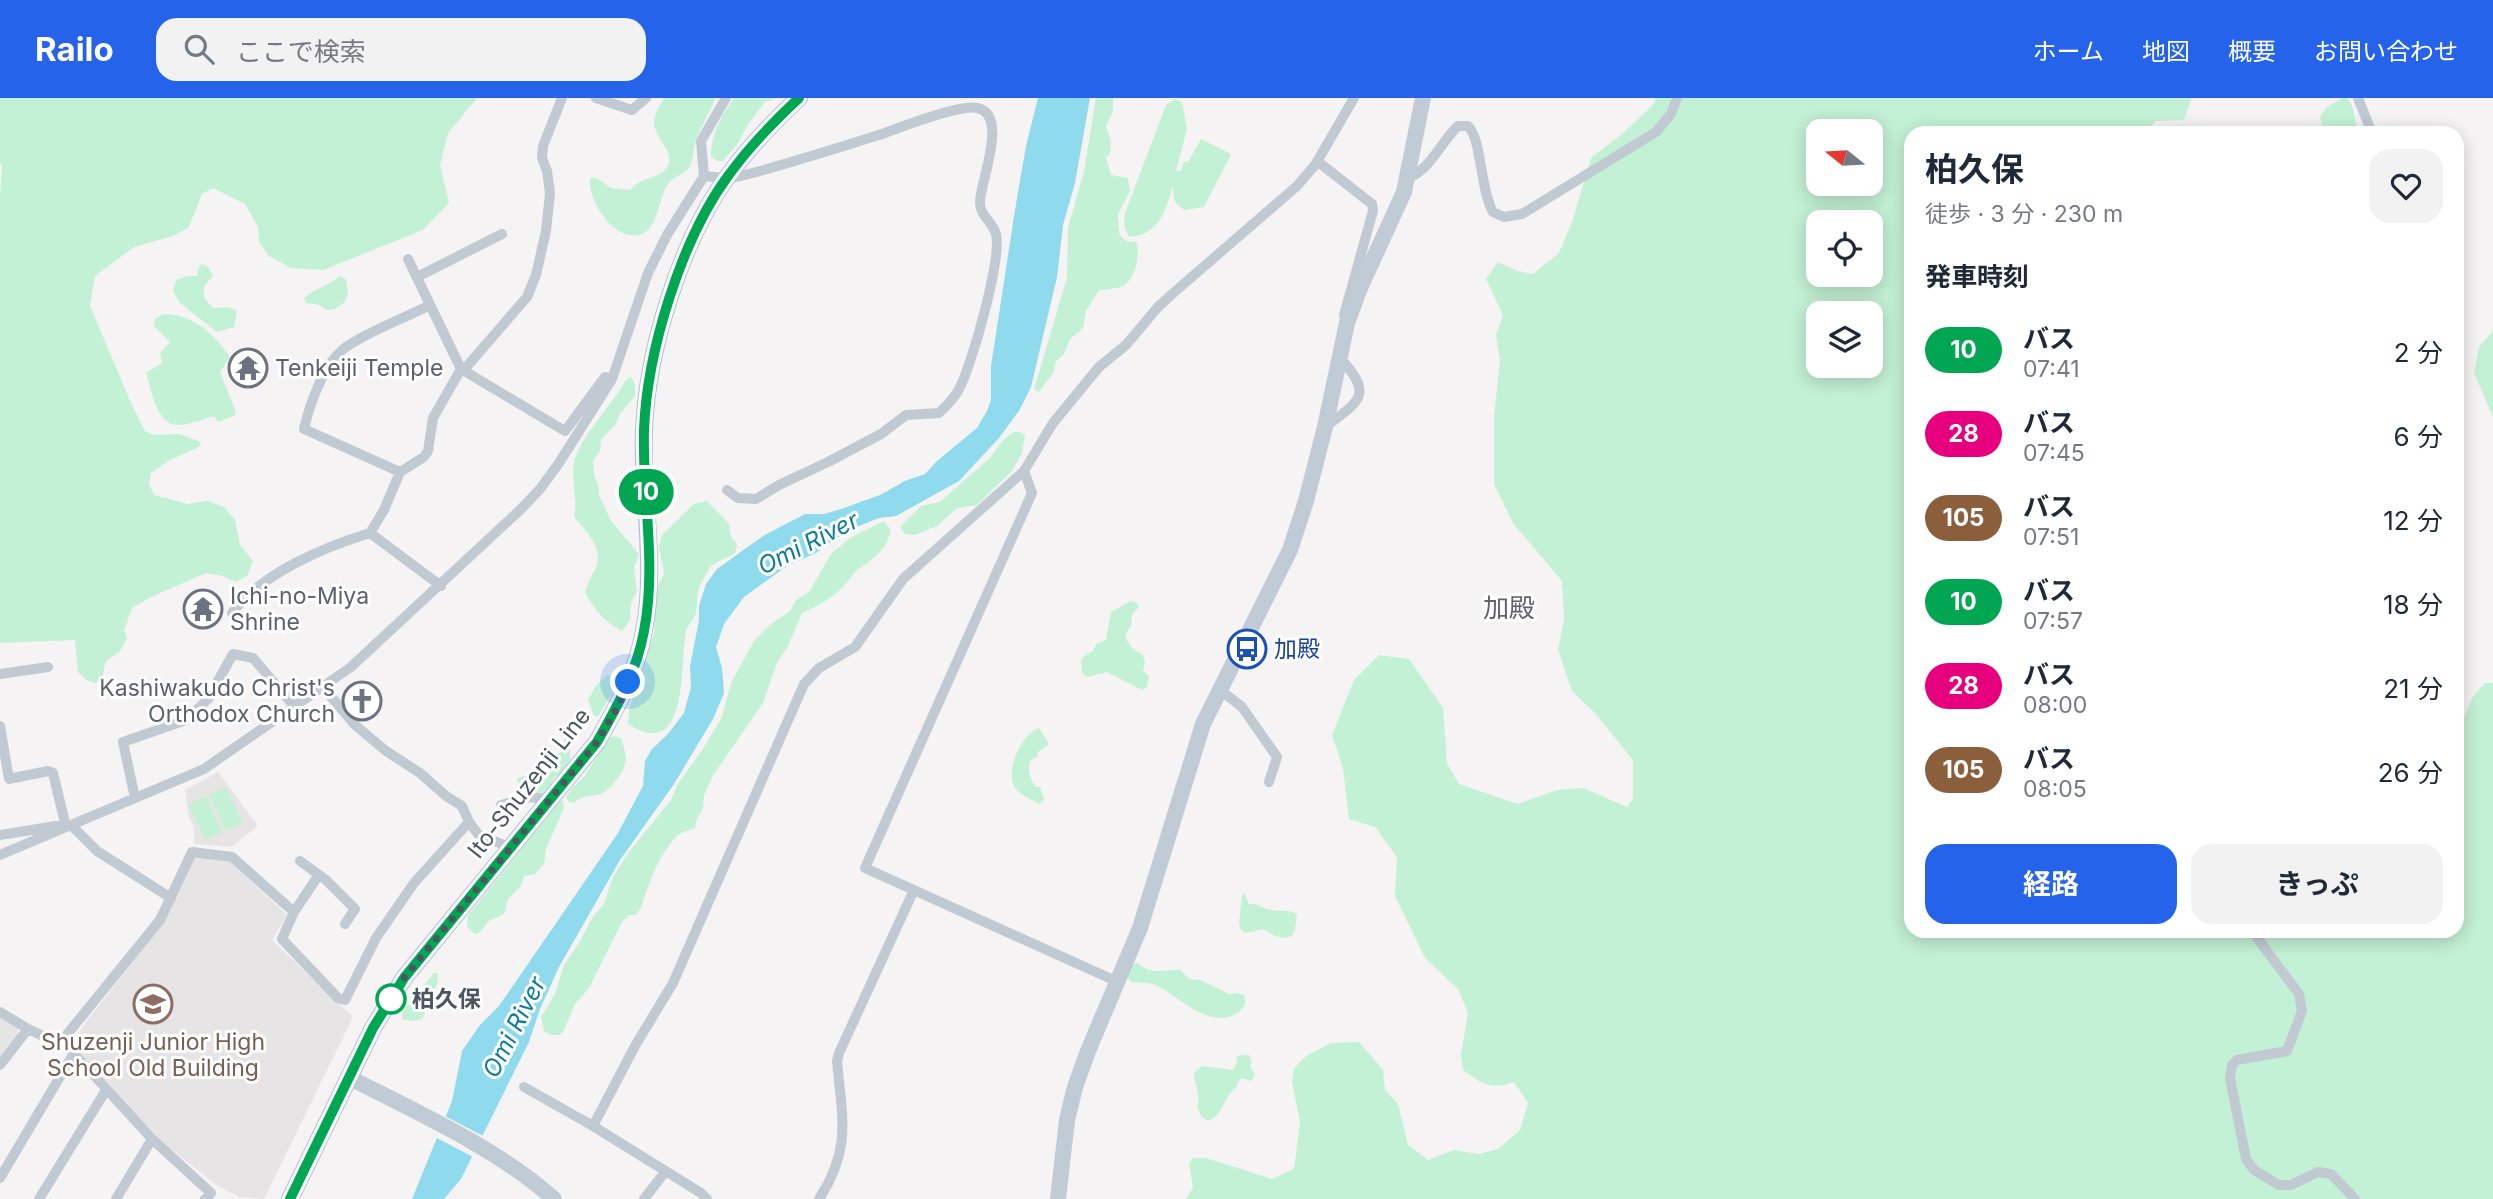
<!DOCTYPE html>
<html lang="ja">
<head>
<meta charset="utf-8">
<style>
	body { margin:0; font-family:Inter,"Noto Sans JP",sans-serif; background:#f2f2f3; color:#1f2937; height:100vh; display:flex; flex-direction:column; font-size:26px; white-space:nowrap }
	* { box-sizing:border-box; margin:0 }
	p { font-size:23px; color:#747a83 }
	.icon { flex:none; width:38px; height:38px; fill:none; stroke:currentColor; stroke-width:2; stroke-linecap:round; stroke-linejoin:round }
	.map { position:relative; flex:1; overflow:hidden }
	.sheet { position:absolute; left:1904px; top:28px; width:560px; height:812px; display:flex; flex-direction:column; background:#fff; border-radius:21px; box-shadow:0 4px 18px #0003 }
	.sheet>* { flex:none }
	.badge { padding:0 14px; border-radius:23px; font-size:24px; line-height:46px }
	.needle { width:46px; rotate:288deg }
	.controls { position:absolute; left:1806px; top:21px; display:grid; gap:14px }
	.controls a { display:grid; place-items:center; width:77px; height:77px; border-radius:14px; background:#fff; box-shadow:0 4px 18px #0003; font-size:35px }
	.you { position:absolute; width:35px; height:35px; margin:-18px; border:5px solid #fff; border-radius:50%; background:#1a73e8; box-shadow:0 0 0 10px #1a73e833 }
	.map>.badge { position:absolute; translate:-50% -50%; box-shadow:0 0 0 4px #fff }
	h2 { padding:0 21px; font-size:26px; line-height:63px }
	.round { display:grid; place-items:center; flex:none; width:74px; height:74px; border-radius:21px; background:#f2f2f3 }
	.head { display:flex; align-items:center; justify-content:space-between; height:119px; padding:0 21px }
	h1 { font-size:33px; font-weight:700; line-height:52px }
	.primary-button { display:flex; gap:14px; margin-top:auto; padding:14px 21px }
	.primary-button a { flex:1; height:80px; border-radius:21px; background:#2563eb; color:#fff; font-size:28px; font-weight:700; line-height:80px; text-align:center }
	.primary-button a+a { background:#f2f2f3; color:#1f2937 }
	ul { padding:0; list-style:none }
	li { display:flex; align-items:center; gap:21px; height:84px; padding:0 21px }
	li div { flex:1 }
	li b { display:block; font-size:26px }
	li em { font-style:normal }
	li .badge { min-width:77px; font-weight:700; text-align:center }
	header { display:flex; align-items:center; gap:42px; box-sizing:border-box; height:98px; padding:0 35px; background:#2563eb; color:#fff }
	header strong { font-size:33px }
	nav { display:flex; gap:38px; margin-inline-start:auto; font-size:24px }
	.search { width:490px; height:63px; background:#f2f2f3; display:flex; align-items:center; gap:18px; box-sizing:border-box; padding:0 24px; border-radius:21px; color:#747a83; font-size:26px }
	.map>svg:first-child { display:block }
	.education { fill:#e6e4e5 }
	.green { fill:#c3f1d5; fill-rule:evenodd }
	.water { fill:#90daee }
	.pier { fill:#f5f3f3 }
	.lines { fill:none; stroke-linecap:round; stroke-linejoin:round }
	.street { stroke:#c1cad2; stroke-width:10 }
	.secondary { stroke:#c1cbd6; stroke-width:16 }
	.primary { stroke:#b3c2d1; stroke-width:18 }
	.line-casing { stroke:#fff; stroke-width:16 }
	.line { stroke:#00a651; stroke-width:10 }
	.walk { stroke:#4a5661; stroke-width:7; stroke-dasharray:0 12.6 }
	.stop-dot { fill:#fff; stroke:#00a651; stroke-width:3.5 }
	.labels { text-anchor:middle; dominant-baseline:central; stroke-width:6; stroke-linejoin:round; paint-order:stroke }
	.worship-label { font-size:23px; fill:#5b616d; stroke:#fff; text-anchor:start }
	.transit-label { font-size:23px; fill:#164399; stroke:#fff; text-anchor:start }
	.street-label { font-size:23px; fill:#4a5661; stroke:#fff }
	.stop-label { font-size:23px; font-weight:bold; fill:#4a5661; stroke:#fff; text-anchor:start }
	.education-label { font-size:23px; fill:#785e54; stroke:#fff }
	.water-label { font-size:24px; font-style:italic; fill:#0c7c9b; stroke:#fff }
	.quarter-label { font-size:26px; fill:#5f6368; stroke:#fff }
</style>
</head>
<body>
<header>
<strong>Railo</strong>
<div class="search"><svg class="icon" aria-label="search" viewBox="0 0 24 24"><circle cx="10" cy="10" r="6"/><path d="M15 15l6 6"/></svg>ここで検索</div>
<nav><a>ホーム</a><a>地図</a><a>概要</a><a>お問い合わせ</a></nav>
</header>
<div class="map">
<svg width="2493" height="1101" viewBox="0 0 2493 1101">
	<rect width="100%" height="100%" fill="#f5f3f3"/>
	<path class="education" d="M218,674L258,728L231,749L194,746V730L189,719L185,692Z
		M194,759L230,764L287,817L272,842L353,919L264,1101L239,1099L218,1088L153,1037L71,944L162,825Z
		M0,919L18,930V938L0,961Z"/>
	<path class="green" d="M0,0H477L448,35L440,67L449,105L423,132L323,172L291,170L269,158L259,144L258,129L245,106L213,90L202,96L189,129L173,138L134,149L95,178L90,208L131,305L145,333L153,337L179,336L201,344L199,349L168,363L151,375L149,386L154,397L188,406L207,403L224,409L235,422L240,447L253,463L247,478L236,484L223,478L206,475L151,499L132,510L124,533L127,540L120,553L106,563L102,579L96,585L88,583L78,574L75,542L0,545V100L2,69L0,64Z
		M664,0H715C710,17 697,32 694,50C693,57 693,64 689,70C683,78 674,77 668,86C657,101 659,142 630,137C621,136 609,127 604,119C596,109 588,92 590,80H596L611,90L630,92C642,78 654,82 664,73C680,57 655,42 654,26C653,17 660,8 664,0Z
		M734,0H778L765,4L749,25L738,45L723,63H717L711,59C710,39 722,16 734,0Z
		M1096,0H1113V13L1106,28L1111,44L1110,56L1106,59L1111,77L1128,80L1130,93L1118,116L1119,136L1126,143L1137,144C1139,158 1137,179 1123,188C1117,191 1106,191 1099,192L1086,213L1083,230L1070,241L1064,256L1056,263L1053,275L1039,294L1034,291L1067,180L1068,130L1084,73Z
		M1656,0H2192L2184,22L2155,23L2147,35H1911V708L1905,729L1911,737V833H2457V636L2472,600L2485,585H2493V1101H1186L1193,1090L1189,1066L1193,1060H1206L1272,1081L1294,1071L1300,1024L1292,984L1294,970L1306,958L1331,945L1359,944L1383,972L1385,992L1398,1006L1408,1047L1428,1062L1454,1052L1479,1056L1498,1051L1520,1032L1528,1005L1514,984C1489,992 1483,986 1463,972L1461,957L1468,915L1458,891L1425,860L1395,798L1397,759L1375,729L1349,721L1343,670L1332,637L1354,582L1379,557L1409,561L1443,610L1447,665L1459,686L1518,706L1557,692L1583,690L1627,709L1633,701V662L1595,615L1572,593L1558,552L1564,521L1562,483L1513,425L1494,386V318L1500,262L1496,237L1503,217L1486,181L1498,164L1517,173L1533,176L1559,155L1572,124L1591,60L1622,36L1653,7ZM1818,33H1871V86H1818ZM1818,124H1871V177H1818ZM1818,215H1871V268H1818Z
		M2342,0H2347C2358,12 2351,24 2361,35H2324L2320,19L2326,10Z
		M1175,1L1182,4L1187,31L1176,73H1181L1184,63L1188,64L1201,41L1231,56L1204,109L1185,112C1172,105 1174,100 1173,88C1165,113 1160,137 1129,139L1125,131L1124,118L1166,7Z
		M202,166L208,169L213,178L204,188V200L213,210L228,209L237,213L234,229L217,234L180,205L173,193L176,182L188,178H197L199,169Z
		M340,178L346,181L348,195L345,204C336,210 328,217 320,207L307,205L304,201C313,190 330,188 340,178Z
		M164,216C194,217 213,235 230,259L220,274L236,314L234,318L218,324L214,318C203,321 191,326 181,327C156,330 152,292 146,275L162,265L160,255L170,244L154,228L155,221Z
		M2493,233V319L2474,275L2479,249Z
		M631,279L635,286V298L619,317L616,326L601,342L600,353L593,363L594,377L598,386L599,397L611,423L639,456L634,470L637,494L631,505L630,522L622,533C604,523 594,512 585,494C588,484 592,478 596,469C604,451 585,431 574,419C578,401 571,383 574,365C579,340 613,306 626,282Z
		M1014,334H1020L1025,337L1022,355L1012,373L977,407L957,410L937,428L915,437L905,436L900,429L921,408L940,404L950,395L990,360L1004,341Z
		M707,403L729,426L731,439L737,446L735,455C728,460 717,463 711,468C708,472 703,482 700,487C696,496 698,505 696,514C695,520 688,526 686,533C679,563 691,666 628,626L629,611L646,564L648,546L654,537L657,490L664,476L659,449L662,437L694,406Z
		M884,423L891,432C887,452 873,461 857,472C852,477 848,483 843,489C831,501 817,508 802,515L788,548L777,565L763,605L714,676L704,697L703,710L696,723L695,730C689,733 685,732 680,736C665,746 653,775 647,792C643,801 643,809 636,817H629L622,824L589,890L575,906L563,934L559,937H551L544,933L541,919L555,896L564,867L579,845L592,820L604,806L613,779L628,755L671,702L677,687L703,651L722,619L731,585L754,543L770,527L790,513L797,501L809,494L831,456L850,440Z
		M1131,503L1138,506V510L1132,516L1131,528L1125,537C1126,544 1135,554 1142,556L1145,563L1143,573L1149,578L1147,589L1142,592L1107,574L1087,579L1082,575L1081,562L1087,556L1093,553L1096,546L1106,542L1111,514Z
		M607,577L614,579V592L598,618H594L588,602L595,589Z
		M1039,630L1049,646L1038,654L1037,659L1030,663C1027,671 1030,682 1036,689H1040L1044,702L1039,706C1034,703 1020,696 1016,691C1003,675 1022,635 1039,630Z
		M567,632L571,633L570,664L561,676L555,679L546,696L529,695L528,690L517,684L518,680L524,678L531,680L537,676L545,661L561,654Z
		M614,638L621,640C623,647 626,655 626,662C625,673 610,693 600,696C590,699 582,697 574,705L569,704L566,699L573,689L584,679L609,640Z
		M226,689L243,724L226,732L209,697Z
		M206,698L222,734L205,742L188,706Z
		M563,702L564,710L546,751L544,766L535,776L524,778L521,788L508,801L504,816L489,823L479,835L475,836L467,829L468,818L557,706Z
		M1242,796L1245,797L1249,806C1258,805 1263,811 1272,812C1282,814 1288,811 1297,816L1295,831L1292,838C1281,843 1273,837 1263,831L1246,835L1241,832L1239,826Z
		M1137,865C1153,878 1162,871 1181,872L1189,881L1200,882L1229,896L1237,895L1244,897C1247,906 1244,910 1237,915C1210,932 1181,900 1158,888C1149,884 1140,885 1131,884L1127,879L1129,869Z
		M434,875H438L437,886L422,921L412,923L402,921L403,913Z
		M1241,957H1249L1252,964L1250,968L1255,977L1251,983L1242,980L1238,984L1236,990C1223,998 1225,1016 1208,1023L1202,1019L1197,1009C1202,998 1194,987 1194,975L1202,968L1233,972L1237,965L1236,959Z"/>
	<path class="water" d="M1038,0H1090L1075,85L1063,127L1057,179L1031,289L1019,313L999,340L959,383L896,418L879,420L854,430L835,441L816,455L787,468L744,499L724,526L716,549L722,570L724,595L713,621L674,686L620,762L559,869L540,911L529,944L461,1081L444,1101H412L452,1003L462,953L480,927L499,908L618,735L643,688L645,663L652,651L668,636L684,615L691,589L690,568L699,522V508L706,486L717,471L763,438L805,416H824L841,411L880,397L905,383L925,376L937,363L977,330L987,313L991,302V268L1015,112L1026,48Z"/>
	<path class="pier" d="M443,1017L485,1039L475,1060L435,1039Z"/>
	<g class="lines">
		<path class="street" d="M596,0L632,12L646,0
			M2358,0L2372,35
			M1317,63L1372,106L1373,113L1344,217
			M704,78L701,43L726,0
			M1409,80C1431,70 1441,44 1458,28H1468C1482,42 1480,91 1493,114L1504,119L1522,116L1656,34L1671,16L1677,0
			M408,161L461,271L565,333L605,279L612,281
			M417,179L502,136
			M430,207C403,221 371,232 346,249C324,265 310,305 304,331L400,374L384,412L370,435L441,488
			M463,273L527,199L536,177L546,133L550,95L547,73L542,60L543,48L562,0
			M1325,329C1360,303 1374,297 1340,260
			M400,374L424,359L428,353L433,320L461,271
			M232,515C262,475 324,449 370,435
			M0,576L48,569
			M1219,591L1242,609L1277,659L1269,684
			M0,628L9,681L48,673L53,675L66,729L56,728L0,737
			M135,700L123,644L186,622L208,601L233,556L253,560L294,608
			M501,707L530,699L550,702
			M469,724L478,736L511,750
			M71,727L97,753L171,800
			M0,757L204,671L351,569L521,411L540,391L559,365L612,281L648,175L667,137L704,78L726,80L741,78C788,66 834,51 879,37C899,30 959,6 977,10C1009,16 981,82 980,103C979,117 992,123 996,136C1002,160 972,267 959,291C955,300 946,308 939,315L906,317L881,336L828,364L779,387L756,401L738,400L727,392
			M300,763L326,782L355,811L345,826
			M294,814L318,778
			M2252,833L2299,896L2302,913L2287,953L2237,962L2232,967L2230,980L2246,1061L2254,1072L2279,1087H2291L2318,1074L2331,1076L2355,1101
			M1118,884L865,770L1032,395L1024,373L1053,325L1099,269L1126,247L1158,209L1171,197L1297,88L1315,67L1354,0
			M0,914L28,931L69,950L152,1041L211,1095L205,1101
			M60,945L160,822L192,754L232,759L294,814L282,841L338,900L345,902L376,840L414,785L469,724L462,708L446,698L420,675L386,653L355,627L322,588
			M0,967L28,931
			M524,989L593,1028
			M0,1080L74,955
			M39,1101L106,992
			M116,1101L152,1041
			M644,1101L665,1074
			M707,1101L701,1095L593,1028L635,948L673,885L804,586L819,570L855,549L903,481L1024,373
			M819,1101C852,1051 842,1019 837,963L839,955L914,792"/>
		<path class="secondary" d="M348,979C416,1014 497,1050 554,1101
			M1058,1101L1067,1022L1075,989L1088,953L1140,830L1203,626L1290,452L1306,403L1325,329L1347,225L1360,190L1404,94L1423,0"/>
		<path class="primary" d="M290,1101L373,930L404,880L597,644C617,609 637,573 644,533C657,467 641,398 644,332C647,253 681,142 728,78C749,49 773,24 799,0"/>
	</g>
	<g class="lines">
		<defs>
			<path id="line" d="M290,1101L373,930L404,880L597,644C617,609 637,573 644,533C657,467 642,398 644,332C647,253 681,142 728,78C749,49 773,24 799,0"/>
		</defs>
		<use href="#line" class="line-casing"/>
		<use href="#line" class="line"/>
		<path class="walk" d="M391,901L404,880L597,644L620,605L628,584"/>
	</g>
	<defs>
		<symbol id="temple-ring" viewBox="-11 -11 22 22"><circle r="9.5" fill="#fff" stroke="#6b7280" stroke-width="1.5"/><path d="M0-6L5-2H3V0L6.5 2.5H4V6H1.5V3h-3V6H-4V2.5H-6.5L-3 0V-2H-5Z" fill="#6b7280"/></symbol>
		<symbol id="bus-ring" viewBox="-11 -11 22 22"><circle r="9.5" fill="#fff" stroke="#1a4fb4" stroke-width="1.5"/><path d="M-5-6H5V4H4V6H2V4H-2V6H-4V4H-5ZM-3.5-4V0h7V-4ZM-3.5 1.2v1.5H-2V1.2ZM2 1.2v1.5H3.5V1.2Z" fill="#1a4fb4"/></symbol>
		<symbol id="church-ring" viewBox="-11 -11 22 22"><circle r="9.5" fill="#fff" stroke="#6b7280" stroke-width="1.5"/><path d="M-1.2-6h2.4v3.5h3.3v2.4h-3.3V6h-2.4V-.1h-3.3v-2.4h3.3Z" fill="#6b7280"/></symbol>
		<symbol id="school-ring" viewBox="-11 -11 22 22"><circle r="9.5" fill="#fff" stroke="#8d6e63" stroke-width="1.5"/><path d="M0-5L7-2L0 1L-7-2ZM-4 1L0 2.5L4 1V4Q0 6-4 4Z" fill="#8d6e63"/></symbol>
	</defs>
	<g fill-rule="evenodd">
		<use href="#temple-ring" x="226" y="248" width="44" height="44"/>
		<use href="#temple-ring" x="181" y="489" width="44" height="44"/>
		<use href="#bus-ring" x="1225" y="529" width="44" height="44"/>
		<use href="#church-ring" x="340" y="581" width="44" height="44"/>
		<use href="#school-ring" x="131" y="884" width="44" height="44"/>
	</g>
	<circle class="stop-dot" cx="391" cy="901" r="14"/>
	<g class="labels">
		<g class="worship-label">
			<text x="275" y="270">Tenkeiji Temple</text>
			<text x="230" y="498">Ichi-no-Miya<tspan x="230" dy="26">Shrine</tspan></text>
			<text x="335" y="590" text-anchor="end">Kashiwakudo Christ's<tspan x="335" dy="26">Orthodox Church</tspan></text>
		</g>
		<g class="transit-label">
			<text x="1274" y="551">加殿</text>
		</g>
		<g class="street-label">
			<text transform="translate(529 685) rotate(-52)">Ito-Shuzenji Line</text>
		</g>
		<g class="stop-label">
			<text x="412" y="901">柏久保</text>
		</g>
		<g class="education-label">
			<text x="153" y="944">Shuzenji Junior High<tspan x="153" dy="26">School Old Building</tspan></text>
		</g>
		<g class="water-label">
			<text transform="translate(808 445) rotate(-27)">Omi River</text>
			<text transform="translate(514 929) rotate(-63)">Omi River</text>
		</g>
		<g class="quarter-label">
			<text x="1509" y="509">加殿</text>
		</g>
	</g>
</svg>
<div class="controls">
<a><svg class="needle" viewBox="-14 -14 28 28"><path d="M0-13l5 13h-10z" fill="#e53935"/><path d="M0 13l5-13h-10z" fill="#747a83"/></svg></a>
<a><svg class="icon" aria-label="locate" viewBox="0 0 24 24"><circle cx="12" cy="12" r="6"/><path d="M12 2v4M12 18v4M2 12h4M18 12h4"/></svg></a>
<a><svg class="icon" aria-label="layers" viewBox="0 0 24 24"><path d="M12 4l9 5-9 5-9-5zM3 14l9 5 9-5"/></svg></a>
</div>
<div class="you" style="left:628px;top:584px"></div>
<b class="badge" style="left:646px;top:394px;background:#00a651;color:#fff">10</b>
<section class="sheet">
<div class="head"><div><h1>柏久保</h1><p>徒歩 · 3 分 · 230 m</p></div><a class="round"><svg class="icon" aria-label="heart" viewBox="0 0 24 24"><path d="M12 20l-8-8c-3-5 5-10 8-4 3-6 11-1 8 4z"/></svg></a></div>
<h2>発車時刻</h2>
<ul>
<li><span class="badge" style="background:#00a651;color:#fff">10</span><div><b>バス</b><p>07:41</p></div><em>2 分</em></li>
<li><span class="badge" style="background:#e6007e;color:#fff">28</span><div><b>バス</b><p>07:45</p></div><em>6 分</em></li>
<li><span class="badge" style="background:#8b5e3c;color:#fff">105</span><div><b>バス</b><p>07:51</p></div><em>12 分</em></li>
<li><span class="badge" style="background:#00a651;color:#fff">10</span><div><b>バス</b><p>07:57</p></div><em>18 分</em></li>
<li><span class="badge" style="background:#e6007e;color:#fff">28</span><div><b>バス</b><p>08:00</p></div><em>21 分</em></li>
<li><span class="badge" style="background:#8b5e3c;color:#fff">105</span><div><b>バス</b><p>08:05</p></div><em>26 分</em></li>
</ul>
<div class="primary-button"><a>経路</a><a>きっぷ</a></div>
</section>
</div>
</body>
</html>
